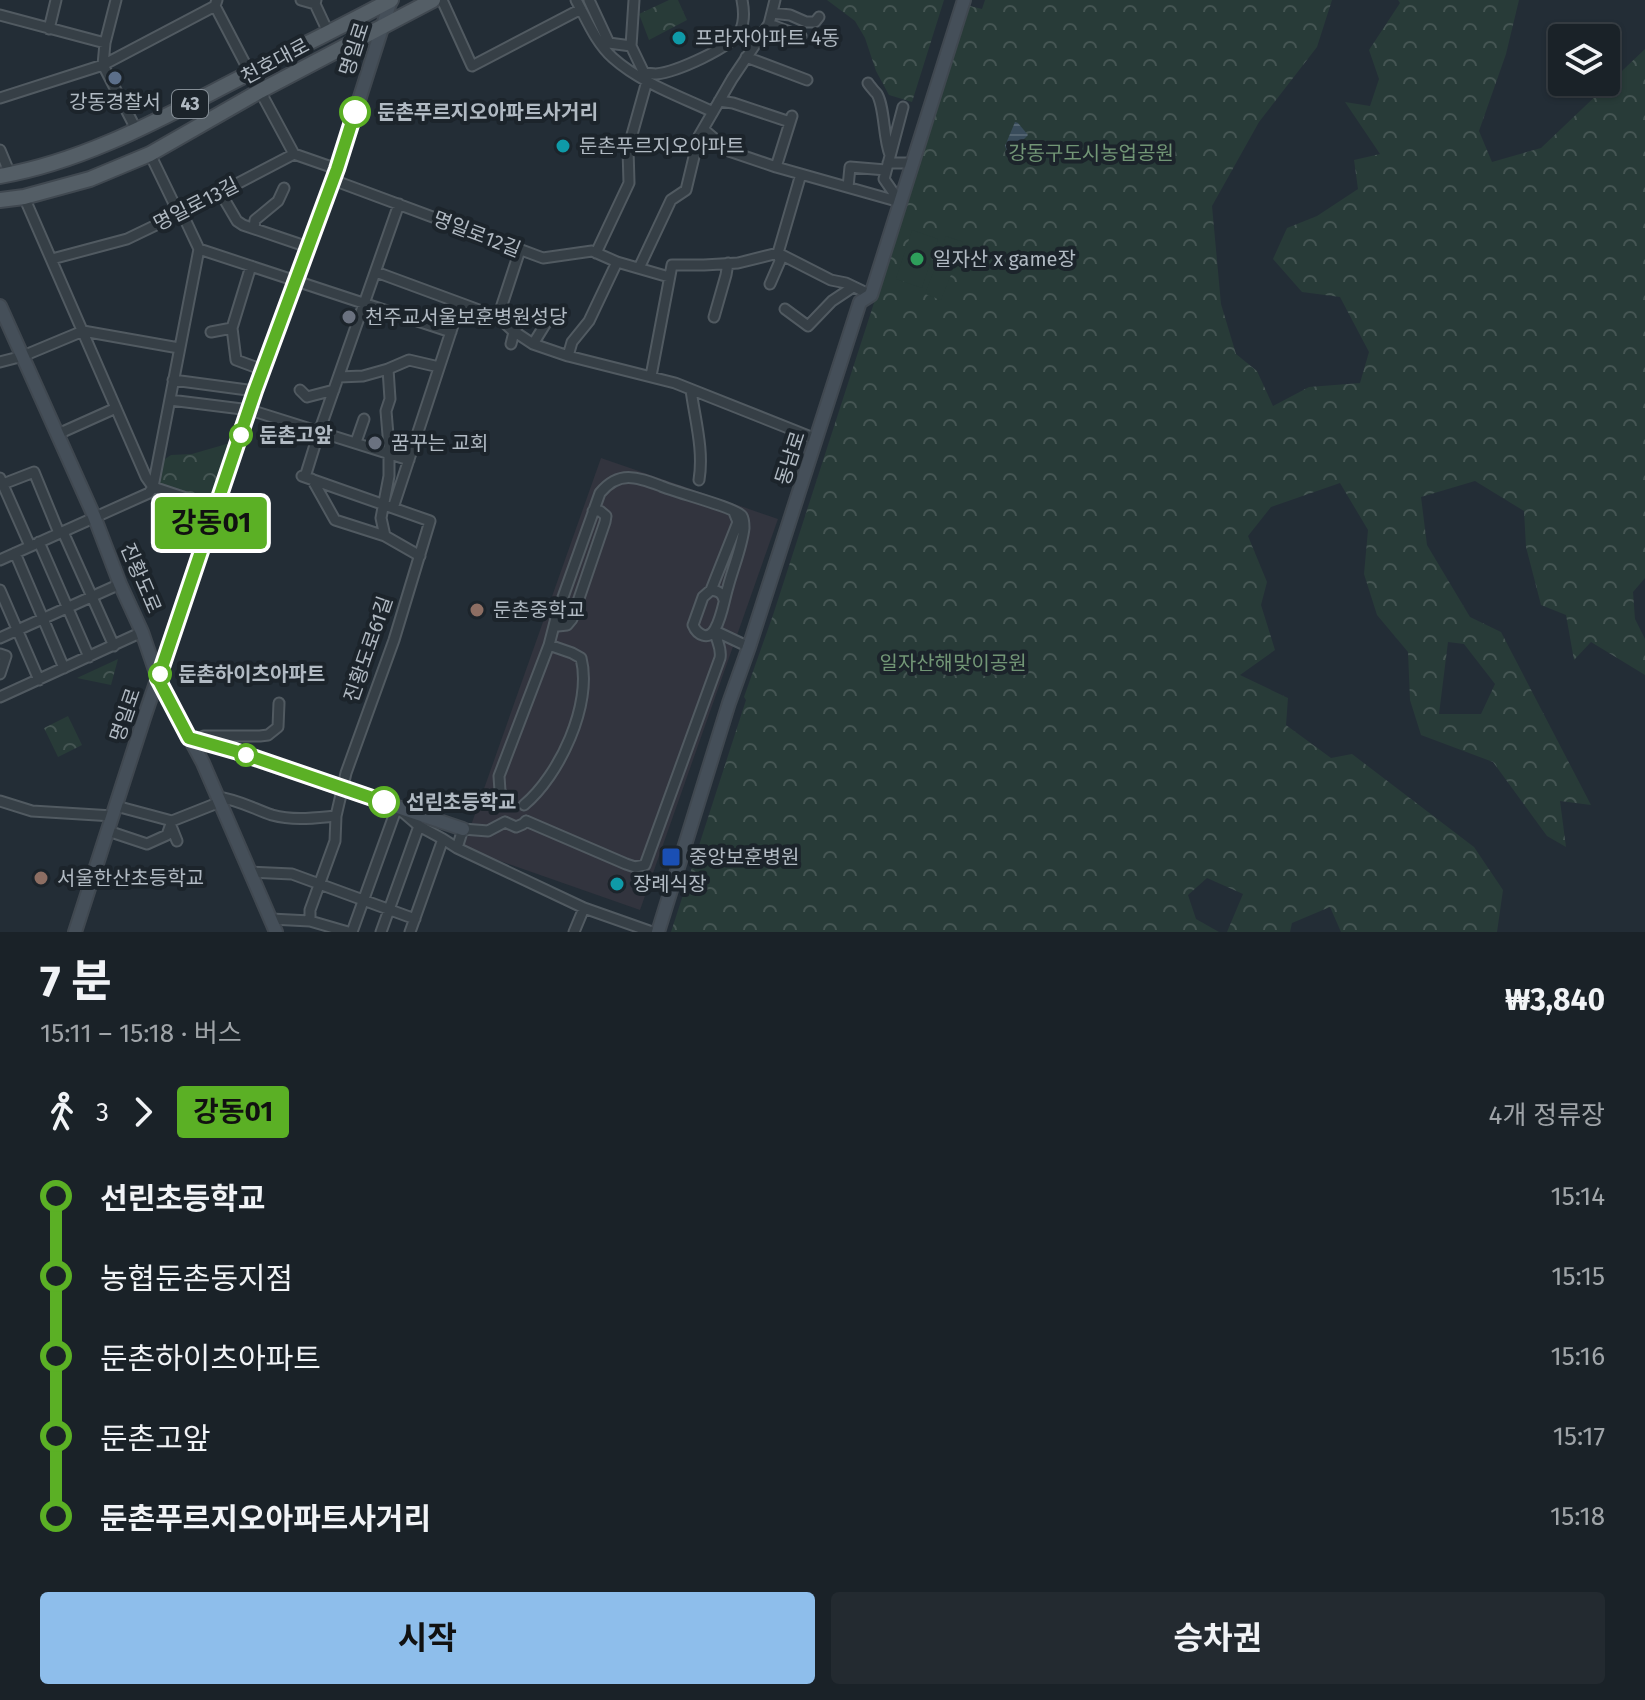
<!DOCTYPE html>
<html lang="ko">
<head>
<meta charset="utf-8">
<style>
	body { margin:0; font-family:"Fira Sans","Noto Sans KR",sans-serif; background:#232a30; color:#f1f3f6; height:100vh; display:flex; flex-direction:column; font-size:30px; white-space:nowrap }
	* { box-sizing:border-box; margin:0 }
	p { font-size:26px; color:#9fa4a8 }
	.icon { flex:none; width:44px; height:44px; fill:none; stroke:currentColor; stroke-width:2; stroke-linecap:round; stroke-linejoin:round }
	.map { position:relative; height:932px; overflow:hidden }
	.sheet { display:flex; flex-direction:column; background:#1a2228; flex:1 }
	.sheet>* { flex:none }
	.badge { padding:0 16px; border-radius:6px; font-size:28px; line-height:52px }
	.buttons { position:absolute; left:1548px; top:24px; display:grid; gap:16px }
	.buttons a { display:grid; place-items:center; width:72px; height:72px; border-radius:8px; background:#1a2228; box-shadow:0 2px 6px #0004,0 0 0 2px #383f45; font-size:40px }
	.map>.badge { position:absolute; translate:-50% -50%; box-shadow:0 0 0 4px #fff }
	.legs { display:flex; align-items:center; gap:12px; height:88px; padding:0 40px; font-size:26px }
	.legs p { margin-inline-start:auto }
	.headline { display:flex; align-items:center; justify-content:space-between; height:136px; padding:0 40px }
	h1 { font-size:44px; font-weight:700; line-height:60px }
	.primary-button { display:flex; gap:16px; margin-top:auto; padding:16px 40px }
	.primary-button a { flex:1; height:92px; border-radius:8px; background:#8ebeeb; color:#111; font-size:32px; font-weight:700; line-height:92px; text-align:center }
	.primary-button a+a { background:#232a30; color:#f1f3f6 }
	ul { padding:0 40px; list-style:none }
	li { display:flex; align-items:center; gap:28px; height:80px; font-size:30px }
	li i { display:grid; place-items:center; width:12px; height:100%; margin:0 10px; background:currentColor }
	li i::after { content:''; width:20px; height:20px; margin:-10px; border:6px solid; border-radius:50%; background:#1a2228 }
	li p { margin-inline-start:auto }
	li:first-child i { background:linear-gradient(#0000 50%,currentColor 0) }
	li:last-child i { background:linear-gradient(currentColor 50%,#0000 0) }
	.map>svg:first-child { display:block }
	.medical { fill:#32343e }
	.forest { fill:url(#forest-crowns); fill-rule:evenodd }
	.pitch { fill:#283b38 }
	.water { fill:url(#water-rules) }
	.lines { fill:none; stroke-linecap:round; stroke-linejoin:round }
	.street-casing { stroke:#515a61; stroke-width:13 }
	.secondary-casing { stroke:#404850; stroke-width:16 }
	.primary-casing { stroke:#404850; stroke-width:18 }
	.street { stroke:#363f46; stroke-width:9 }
	.secondary { stroke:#454f59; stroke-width:12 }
	.primary { stroke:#545e66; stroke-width:14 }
	.line-1-casing { stroke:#fff; stroke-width:18 }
	.line-1 { stroke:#5bb025; stroke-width:12 }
	.culture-dot { fill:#0f9aa8; stroke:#1c242b; stroke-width:3 }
	.service-dot { fill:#5c6f8a; stroke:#1c242b; stroke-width:3 }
	.stop-1-dot { fill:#fff; stroke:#5bb025; stroke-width:4 }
	.leisure-dot { fill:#2e9e5b; stroke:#1c242b; stroke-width:3 }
	.worship-dot { fill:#6b7280; stroke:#1c242b; stroke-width:3 }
	.education-dot { fill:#8d6e63; stroke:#1c242b; stroke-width:3 }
	.transit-dot { fill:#1a4fb4; stroke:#1c242b; stroke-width:3 }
	.labels { text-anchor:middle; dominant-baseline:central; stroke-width:8; stroke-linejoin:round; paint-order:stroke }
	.shield { fill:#1c242b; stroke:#848d95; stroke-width:2 }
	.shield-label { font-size:18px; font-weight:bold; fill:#b1bac3 }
	.poi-label { font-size:20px; fill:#b1bac3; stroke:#1c242b; text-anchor:start }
	.street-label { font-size:20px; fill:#b1bac3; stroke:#1c242b }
	.stop-label { font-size:20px; font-weight:bold; fill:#b1bac3; stroke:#1c242b; text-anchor:start }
	.park-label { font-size:20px; fill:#729676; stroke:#1c242b }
</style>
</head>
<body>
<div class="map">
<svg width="1645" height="932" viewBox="0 0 1645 932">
	<defs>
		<pattern id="forest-crowns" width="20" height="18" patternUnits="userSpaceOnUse" patternTransform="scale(2)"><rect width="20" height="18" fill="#283b38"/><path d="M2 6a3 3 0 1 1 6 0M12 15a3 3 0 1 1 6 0" fill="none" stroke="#455553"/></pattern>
		<pattern id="water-rules" width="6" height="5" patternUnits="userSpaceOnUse" patternTransform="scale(2)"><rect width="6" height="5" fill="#394c5b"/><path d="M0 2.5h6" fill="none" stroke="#536471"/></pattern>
	</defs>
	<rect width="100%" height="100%" fill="#232d36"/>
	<path class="medical" d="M601,458L778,519L640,910L463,848Z"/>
	<path class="forest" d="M669,0H678L687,20L649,40L639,14Z
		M827,0H944L912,102L889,95L876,71L865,38L855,21Z
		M985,0H1332L1317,47L1259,122L1212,206L1221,304L1236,354L1257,371L1273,406L1309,387L1360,383L1369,352L1340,297L1302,292L1273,259L1287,228L1317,216L1358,189L1354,160L1380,154L1345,102L1370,106L1379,79L1369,50L1400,3L1398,0H1519L1506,54L1479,131L1492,162L1541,148L1645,49V578L1633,592L1635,619L1645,639V675L1591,642L1574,660L1566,615L1541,605L1526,547L1524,511L1475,481L1421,497L1427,545L1470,617L1501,632L1591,805L1560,801L1566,847L1547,836L1493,762L1421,735L1410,700L1408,652L1377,615L1364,574L1368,530L1340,483L1271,507L1248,536L1267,582L1261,605L1275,650L1240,675L1288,698L1286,725L1331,758L1352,754L1474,847L1503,890L1497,932H1341L1330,907L1292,923L1290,932H1227L1243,894L1207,878L1188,895L1196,919L1219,932H671L746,700L744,697L774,612L970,6L982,9ZM1448,642L1464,644L1495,684L1481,714H1439Z
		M230,443L210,501L156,484L159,463L171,455L192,454Z
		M118,659L111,685L77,678Z
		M68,716L82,745L58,757L44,728Z"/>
	<path class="pitch" d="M912,230L938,239L922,288L896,279Z
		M946,236L963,242L956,262L938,256Z
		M938,260L954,267L941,300L925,294Z"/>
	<path class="water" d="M1015,122L1018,123L1028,135L1013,150L1007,151L1005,146Z"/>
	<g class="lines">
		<defs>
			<path id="street" d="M116,0L105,43L103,65L137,131
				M217,0L215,6L250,73
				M301,0L315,4
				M316,0L315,4L329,34
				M442,0L472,66L581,9
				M576,0C587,20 596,43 613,58C641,83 679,96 713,112
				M589,0L609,43L631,46
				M634,0L631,46L644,73C648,73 652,74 656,74C676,72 731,48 740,31C745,21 744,10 742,0
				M772,13L790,15L806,22H815L819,17
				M0,15L105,43
				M769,24L801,36
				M49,29L56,0
				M746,57L807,80
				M868,83C869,85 876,93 877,94C885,108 883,137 890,155
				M260,91L294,154
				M0,98L103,65L215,6
				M719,101L733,103L790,122
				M703,129L729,151L776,167L900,202
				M0,150L10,174
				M150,154L179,214
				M888,163H913
				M776,167L792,116
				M333,180L543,258L592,251L617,262L669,277
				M848,187L850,167L886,170
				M220,192L237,221L243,225L308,247
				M24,197L146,477L153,487L216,508
				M900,202L884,179L903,107
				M254,228L255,220L278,201L284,188
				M199,249L451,332
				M596,253L629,183L628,149L647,81
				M52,259L127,239L179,214L294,154L337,169
				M251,266L232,328L236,360L263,370
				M639,268L671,200L686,190L699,136L732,79L769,24L775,0
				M376,272L498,317L512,330L533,344L568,356L675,383L816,439
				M770,284L780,261L778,253L801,174
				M785,309L808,326L832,301L853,287
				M498,317L520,250
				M714,317L726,275L728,263
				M211,332L232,328
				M511,344L514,332L523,316
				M533,344L546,323
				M568,356L572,342L589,321L617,262
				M0,362L23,356L83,331L179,348
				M651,376L672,265H704L738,263L778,253L831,280L846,283L871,295
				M339,377L363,376L388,369L409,360L439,367
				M173,380L255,391
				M300,390L307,397L334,390
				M691,390C695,420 704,450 699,480
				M170,400L250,410L409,460
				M58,434L116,408
				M356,442L364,419
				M302,476L430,521L394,640L346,773L336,816L335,841L310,910V921
				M305,477L319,432L399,204
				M0,478L30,546
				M312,479L335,520L385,536L420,556
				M3,484L34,472L59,533
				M393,508L460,304
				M63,532L114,646
				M385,536L381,518L389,476V447L386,411L390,399L388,369
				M39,542L89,657
				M15,553L64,668
				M0,560L149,493L153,487L199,249L182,213
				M0,590L39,680
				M711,590L738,522L734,512
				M555,623L558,626L567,625L572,619L605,522L606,516L600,511H593
				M715,631L749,647
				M0,638L120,584
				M549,645L557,614L600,493C619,470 637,477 661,486C674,492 737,508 742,516C744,519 744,524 744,528C742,547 733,568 728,587C724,600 722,617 715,629C709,641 697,635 693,625L703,597L711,590C719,591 722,593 724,600
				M0,654L6,656L0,674
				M0,697L142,632
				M202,741L204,736H260L268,735L278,727L279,703
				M217,797C237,799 254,809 272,815C294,821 314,818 336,816
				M0,801L32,811L113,816
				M508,804L500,791L499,776L549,645L572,653L581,658C593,704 559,776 524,805
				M116,806L172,821L220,802
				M526,821L626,864L635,867L645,865L720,658C722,647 716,641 715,631
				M505,822L516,827L523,824L526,821
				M171,826L177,841
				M108,831L147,844L167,835L172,821
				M457,848L463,829L488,831L505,822
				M251,872L292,874L415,919
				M271,919L310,921L348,932
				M352,932L397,807L419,826L443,839L457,848L584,908L652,932
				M381,932L419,826
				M410,932L443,839
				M574,932L584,908"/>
			<path id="secondary" d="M0,306L94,516L120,584L142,632L158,679L203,763L276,932
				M189,738L202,741L463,829
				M75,932L144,718L255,391L337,169L391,0
				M658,932L729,703L749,647L860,302L871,295L964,0"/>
			<path id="primary" d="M0,176C86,161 162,118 238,79C289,52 341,27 391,0
				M0,200L24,197L90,179L150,154L260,91L433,0"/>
		</defs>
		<use href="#street" class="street-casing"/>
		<use href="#secondary" class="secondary-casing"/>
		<use href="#primary" class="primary-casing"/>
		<use href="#street" class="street"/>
		<use href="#secondary" class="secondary"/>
		<use href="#primary" class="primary"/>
	</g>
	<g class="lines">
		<defs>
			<path id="line-1" d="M355,112L337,169L255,391L158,679L189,738L235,751L384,802"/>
		</defs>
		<use href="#line-1" class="line-1-casing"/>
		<use href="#line-1" class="line-1"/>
	</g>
	<g class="culture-dot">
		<circle cx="679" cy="38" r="8"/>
		<circle cx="563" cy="146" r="8"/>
		<circle cx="617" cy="884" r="8"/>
	</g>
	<circle class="service-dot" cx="115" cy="78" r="8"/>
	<g class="stop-1-dot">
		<circle cx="355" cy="112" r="14"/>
		<circle cx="241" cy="435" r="10"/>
		<circle cx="160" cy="674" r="10"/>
		<circle cx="246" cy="755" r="10"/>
		<circle cx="384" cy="802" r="14"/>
	</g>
	<circle class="leisure-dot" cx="917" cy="259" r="8"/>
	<g class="worship-dot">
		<circle cx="349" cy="317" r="8"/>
		<circle cx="375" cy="443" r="8"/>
	</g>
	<g class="education-dot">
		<circle cx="477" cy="610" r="8"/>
		<circle cx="41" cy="878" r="8"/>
	</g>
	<rect class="transit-dot" x="661" y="847" width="20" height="20" rx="4"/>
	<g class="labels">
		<rect class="shield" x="172" y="90" width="36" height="28" rx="6"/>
		<g class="shield-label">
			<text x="190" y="104">43</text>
		</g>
		<g class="poi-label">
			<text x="695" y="38">프라자아파트 4동</text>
			<text x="115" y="102" text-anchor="middle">강동경찰서</text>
			<text x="579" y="146">둔촌푸르지오아파트</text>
			<text x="933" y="259">일자산 x game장</text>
			<text x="365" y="317">천주교서울보훈병원성당</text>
			<text x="391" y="443">꿈꾸는 교회</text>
			<text x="493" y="610">둔촌중학교</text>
			<text x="689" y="857">중앙보훈병원</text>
			<text x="57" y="878">서울한산초등학교</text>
			<text x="633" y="884">장례식장</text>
		</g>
		<g class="street-label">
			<text transform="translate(354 49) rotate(-72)">명일로</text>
			<text transform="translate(275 61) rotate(-28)">천호대로</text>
			<text transform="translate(196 204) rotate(-27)">명일로13길</text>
			<text transform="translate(477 234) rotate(21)">명일로12길</text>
			<text transform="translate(790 458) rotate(-72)">동남로</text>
			<text transform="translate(141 578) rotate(67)">진황도로</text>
			<text transform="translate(368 649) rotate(-71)">진황도로61길</text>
			<text transform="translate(125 715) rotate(-71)">명일로</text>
		</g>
		<g class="stop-label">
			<text x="377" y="112">둔촌푸르지오아파트사거리</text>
			<text x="259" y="435">둔촌고앞</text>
			<text x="178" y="674">둔촌하이츠아파트</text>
			<text x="406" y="802">선린초등학교</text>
		</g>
		<g class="park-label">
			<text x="1091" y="153">강동구도시농업공원</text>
			<text x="953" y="663">일자산해맞이공원</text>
		</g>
	</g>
</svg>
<div class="buttons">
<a><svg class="icon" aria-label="layers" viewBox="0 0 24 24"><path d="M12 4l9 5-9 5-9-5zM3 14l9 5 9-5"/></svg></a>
</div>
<b class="badge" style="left:211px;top:523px;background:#5bb025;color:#111">강동01</b>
</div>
<section class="sheet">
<div class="headline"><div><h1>7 분</h1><p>15:11 – 15:18 · 버스</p></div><b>₩3,840</b></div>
<div class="legs"><svg class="icon" aria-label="walk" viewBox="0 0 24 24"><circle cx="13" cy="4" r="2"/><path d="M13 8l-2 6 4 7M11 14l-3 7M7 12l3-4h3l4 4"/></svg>3<svg class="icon" aria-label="forward" viewBox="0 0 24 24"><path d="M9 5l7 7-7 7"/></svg><b class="badge" style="background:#5bb025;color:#111">강동01</b><p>4개 정류장</p></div>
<ul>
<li><i style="color:#5bb025"></i><b>선린초등학교</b><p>15:14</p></li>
<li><i style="color:#5bb025"></i><span>농협둔촌동지점</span><p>15:15</p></li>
<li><i style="color:#5bb025"></i><span>둔촌하이츠아파트</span><p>15:16</p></li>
<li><i style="color:#5bb025"></i><span>둔촌고앞</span><p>15:17</p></li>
<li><i style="color:#5bb025"></i><b>둔촌푸르지오아파트사거리</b><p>15:18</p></li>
</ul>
<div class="primary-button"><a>시작</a><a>승차권</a></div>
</section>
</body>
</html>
